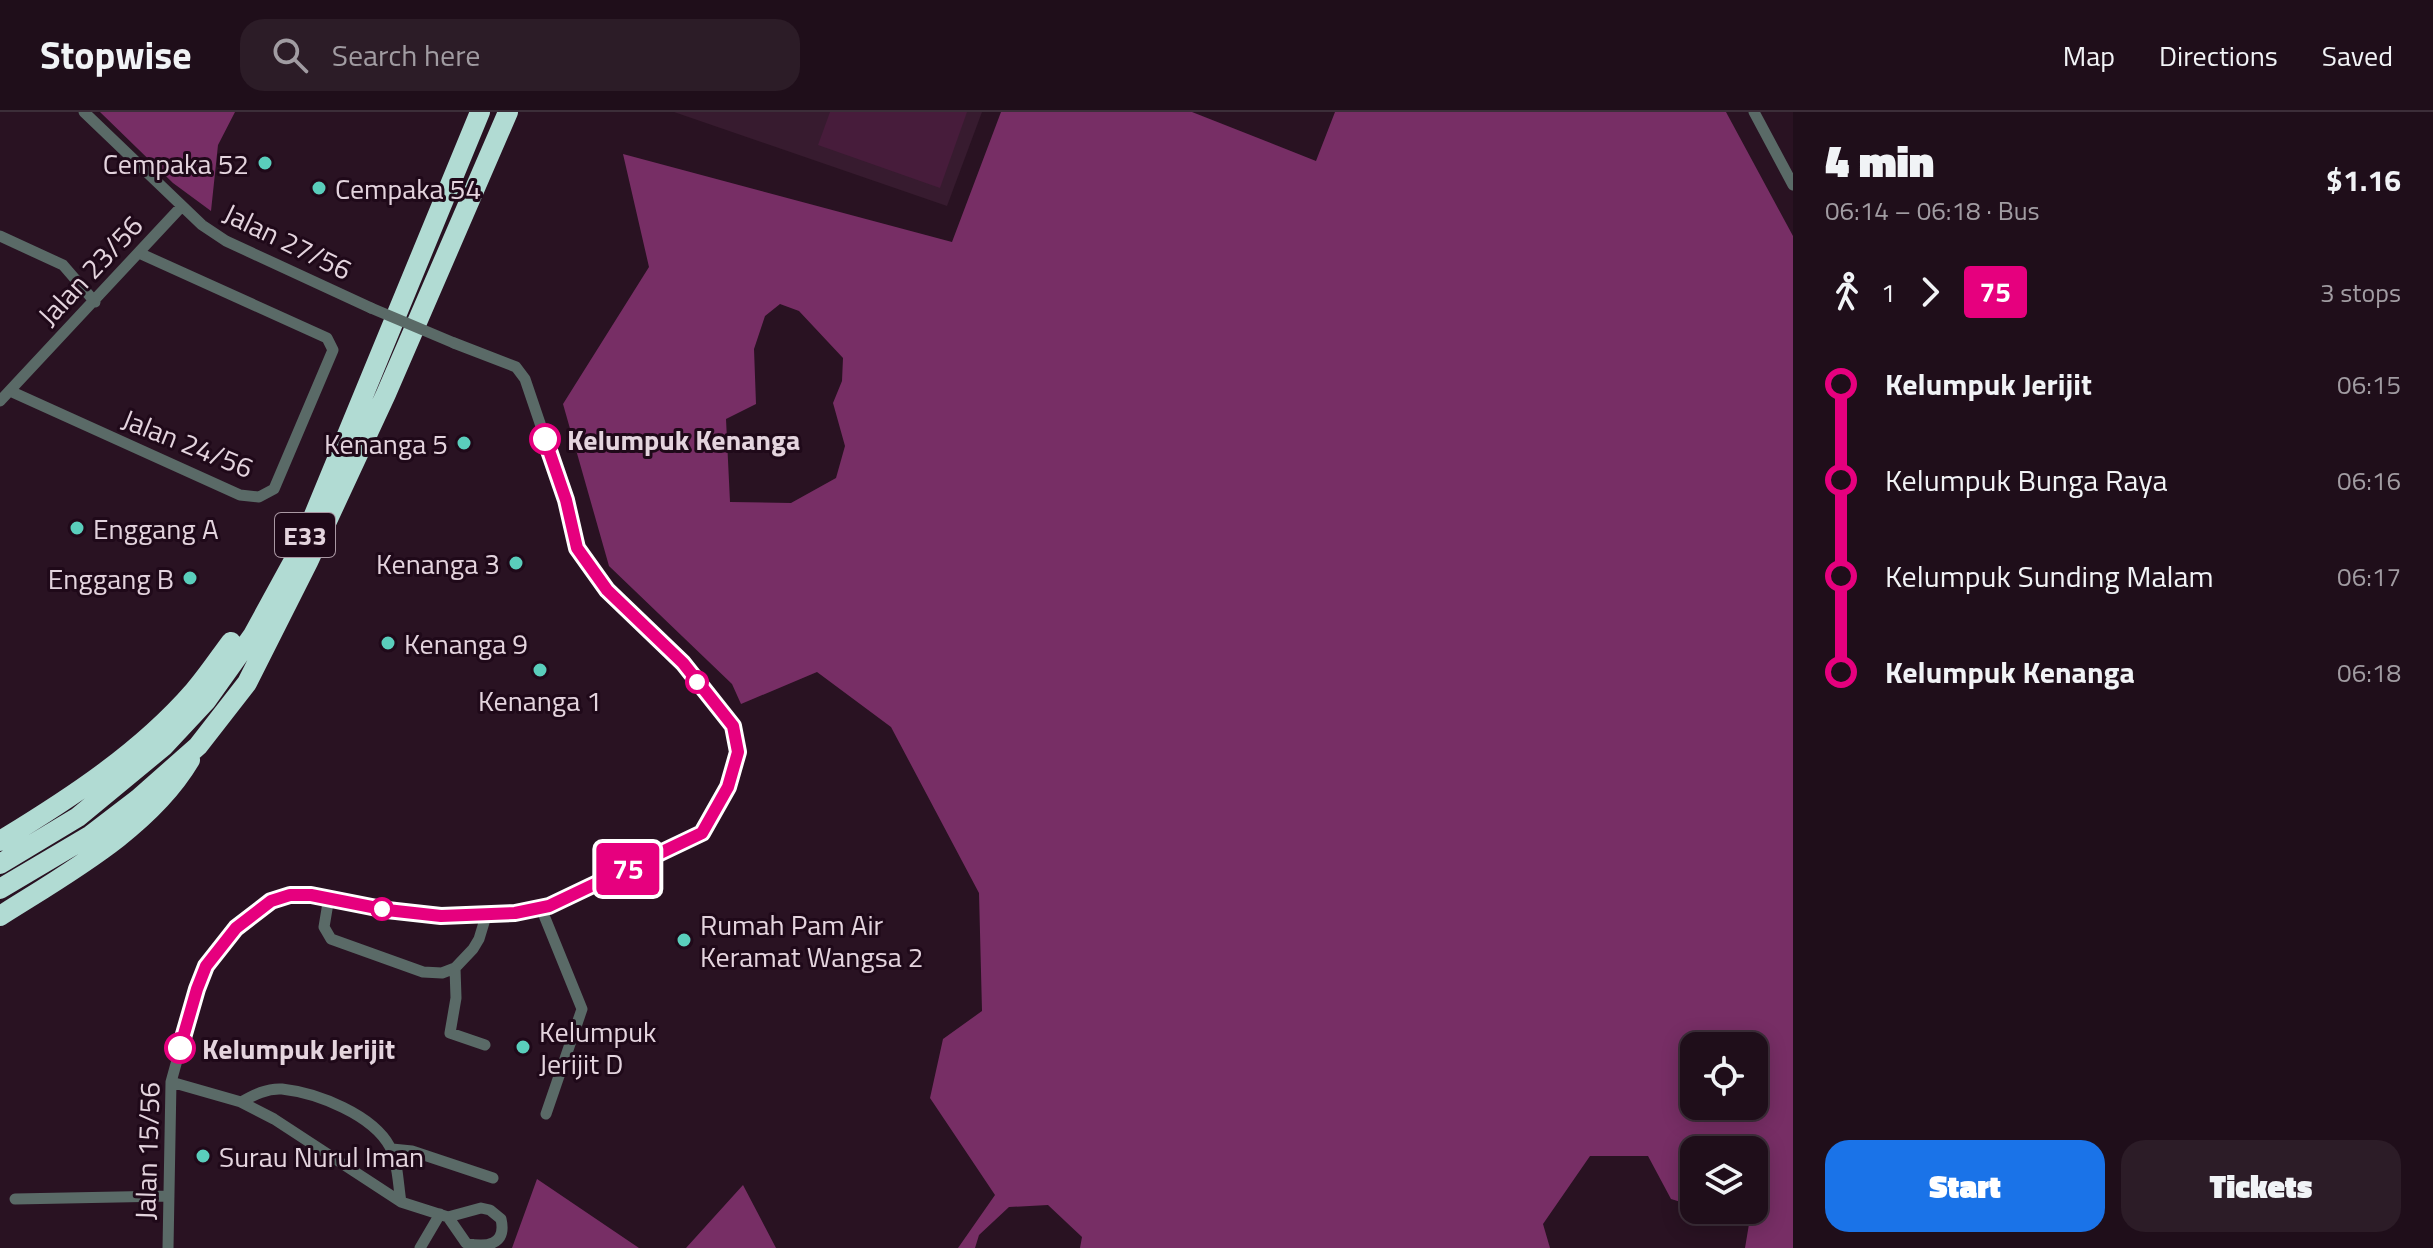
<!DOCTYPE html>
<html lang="en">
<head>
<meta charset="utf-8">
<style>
	body { margin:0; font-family:"Titillium Web",sans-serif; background:#2c1c27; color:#f1f3f6; height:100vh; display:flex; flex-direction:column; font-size:30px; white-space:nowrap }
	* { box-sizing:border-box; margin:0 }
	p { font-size:26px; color:#a19ca2 }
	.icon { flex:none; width:44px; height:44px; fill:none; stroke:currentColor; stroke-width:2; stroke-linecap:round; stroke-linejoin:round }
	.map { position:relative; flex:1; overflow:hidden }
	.sheet { display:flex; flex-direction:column; background:#1f0e1a; width:640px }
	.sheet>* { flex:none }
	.badge { padding:0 16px; border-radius:6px; font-size:28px; line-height:52px }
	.fabs { position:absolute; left:1680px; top:920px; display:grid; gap:16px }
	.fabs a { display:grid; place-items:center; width:88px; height:88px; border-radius:16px; background:#1f0e1a; box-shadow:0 4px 20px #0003,0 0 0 2px #3c2e39; font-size:40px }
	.map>.badge { position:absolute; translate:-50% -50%; box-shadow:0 0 0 4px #fff }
	.legs { display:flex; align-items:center; gap:12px; height:88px; padding:0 32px; font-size:26px }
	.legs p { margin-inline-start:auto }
	.summary { display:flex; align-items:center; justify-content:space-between; height:136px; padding:0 32px }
	h1 { font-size:44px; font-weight:800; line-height:60px }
	.action { display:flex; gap:16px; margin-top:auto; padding:16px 32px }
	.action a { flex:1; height:92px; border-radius:24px; background:#1a73e8; color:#fff; font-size:32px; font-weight:800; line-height:92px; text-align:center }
	.action a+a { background:#2c1c27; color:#f1f3f6 }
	ul { padding:0 32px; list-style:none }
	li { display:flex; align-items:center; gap:28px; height:96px; font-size:30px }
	li i { display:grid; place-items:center; width:12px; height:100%; margin:0 10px; background:currentColor }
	li i::after { content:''; width:20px; height:20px; margin:-10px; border:6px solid; border-radius:50%; background:#1f0e1a }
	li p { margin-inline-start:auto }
	li:first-child i { background:linear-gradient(#0000 50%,currentColor 0) }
	li:last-child i { background:linear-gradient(currentColor 50%,#0000 0) }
	header { display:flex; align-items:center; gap:48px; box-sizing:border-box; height:112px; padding:0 40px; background:#1f0e1a; border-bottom:2px solid #3c2e39 }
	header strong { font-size:38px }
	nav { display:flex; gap:44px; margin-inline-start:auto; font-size:28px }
	.search { width:560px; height:72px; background:#2c1c27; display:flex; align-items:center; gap:20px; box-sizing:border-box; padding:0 28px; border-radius:24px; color:#a19ca2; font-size:30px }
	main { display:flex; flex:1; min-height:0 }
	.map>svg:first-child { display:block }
	.built { fill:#371b2f }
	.green { fill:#471c3b }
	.forest { fill:#772e65; fill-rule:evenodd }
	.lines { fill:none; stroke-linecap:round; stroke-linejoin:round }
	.minor { stroke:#5a6a67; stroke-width:11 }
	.motorway { stroke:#b1dbd3; stroke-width:20 }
	.minor-bridge { stroke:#5a6a67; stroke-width:11 }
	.line-1-casing { stroke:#fff; stroke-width:18 }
	.line-1 { stroke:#e6007e; stroke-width:12 }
	.poi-dot { fill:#5acebc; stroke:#1f0919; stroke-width:3 }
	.stop-1-dot { fill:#fff; stroke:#e6007e; stroke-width:4 }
	.labels { text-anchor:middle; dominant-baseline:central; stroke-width:6; stroke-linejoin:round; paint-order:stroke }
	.shield { fill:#1f0919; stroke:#a997a3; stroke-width:2 }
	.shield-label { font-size:26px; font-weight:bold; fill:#e4d4de }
	.poi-label { font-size:28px; fill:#e4d4de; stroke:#1f0919; text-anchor:start }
	.street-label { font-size:28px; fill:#e4d4de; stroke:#1f0919 }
	.stop-label { font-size:28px; font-weight:bold; fill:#e4d4de; stroke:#1f0919; text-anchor:start }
</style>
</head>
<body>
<header>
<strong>Stopwise</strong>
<div class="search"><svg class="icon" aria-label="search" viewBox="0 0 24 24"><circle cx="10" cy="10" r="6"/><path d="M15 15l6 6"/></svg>Search here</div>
<nav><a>Map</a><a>Directions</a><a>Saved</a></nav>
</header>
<main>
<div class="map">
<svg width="1793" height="1136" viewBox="0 0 1793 1136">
	<rect width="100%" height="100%" fill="#291222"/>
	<path class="built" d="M674,0H982L947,94Z"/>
	<path class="green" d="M830,0H967L940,76L818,33Z"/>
	<path class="forest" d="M100,0H235L218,33L211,99L173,71Z
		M1001,0H1192L1316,49L1335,0H1726L1793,124V1136H1745L1749,1112L1706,1098H1754V1038H1694V1094L1671,1087L1648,1044H1590L1543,1112L1550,1136H1080L1082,1125L1048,1093L1009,1095L979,1123L975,1136H958L995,1083L930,986L943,927L982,899L979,781L891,615L817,560L741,592L732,572L609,454L563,292L649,155L623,42L952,130ZM780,192L799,199L843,246L842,269L833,291L845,334L836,366L791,391L730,390L726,307L756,292L754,237L765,204ZM1754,934V994H1694V934Z
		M537,1067L639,1136H512Z
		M743,1073L776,1136H686Z"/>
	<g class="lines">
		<path class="minor" d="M84,0L202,113L226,129L371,196
			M1754,0L1793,73
			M0,124L63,153L95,190
			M10,279L240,383L259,385L274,377L333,238L327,226L139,141
			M0,289L182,94
			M329,785L324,815L331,827L423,860L442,861L455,856L473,837L479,827L486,804
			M541,796L582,897L546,1002
			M455,856L456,886L450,921L485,933
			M171,970L241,990L274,1007L401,1090L448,1105L481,1096L490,1098L501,1107C507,1133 486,1136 466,1131L448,1105
			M241,990C254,983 267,976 282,977C318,981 373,1003 390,1035C398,1049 398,1073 401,1090
			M392,1037L412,1039L493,1066
			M15,1087L169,1084
			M168,1136L171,970L179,941L197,877L206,854L236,816L254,799L271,789L290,783H311L387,798L441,804H486L541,796L702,721L728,675L738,640L733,614L683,551L607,478L577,436L566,388L525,267L516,255L454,231
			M420,1136L440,1102"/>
		<path class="motorway" d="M0,729C69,687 140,641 194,579C207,564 219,546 231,530
			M0,752L78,705L164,634L206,589L253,523L300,437L480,0
			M0,777L91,723L138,687L198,634L247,571L308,450L386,282L508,0
			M0,804C66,762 149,717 190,648"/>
		<path class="minor-bridge" d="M371,196L454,231"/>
	</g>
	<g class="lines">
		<defs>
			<path id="line-1" d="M180,936L197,877L206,854L236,816L271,789L290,783H311L387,798L441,804L515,801L549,794L702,721L728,675L738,640L733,614L683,551L607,478L577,436L566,388L545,327"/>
		</defs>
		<use href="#line-1" class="line-1-casing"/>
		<use href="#line-1" class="line-1"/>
	</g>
	<g class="poi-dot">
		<circle cx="265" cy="51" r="8"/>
		<circle cx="319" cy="76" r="8"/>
		<circle cx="464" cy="331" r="8"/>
		<circle cx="77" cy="416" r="8"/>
		<circle cx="516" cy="451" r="8"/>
		<circle cx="190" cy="466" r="8"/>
		<circle cx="388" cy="531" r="8"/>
		<circle cx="540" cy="558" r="8"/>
		<circle cx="684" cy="828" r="8"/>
		<circle cx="523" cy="935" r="8"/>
		<circle cx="203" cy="1044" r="8"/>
	</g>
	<g class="stop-1-dot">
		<circle cx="545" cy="327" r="14"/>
		<circle cx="697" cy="570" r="10"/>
		<circle cx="382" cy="797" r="10"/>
		<circle cx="180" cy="936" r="14"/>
	</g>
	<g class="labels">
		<rect class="shield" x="275" y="401" width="60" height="44" rx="6"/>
		<g class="shield-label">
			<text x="305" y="423">E33</text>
		</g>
		<g class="poi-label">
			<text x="249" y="51" text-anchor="end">Cempaka 52</text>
			<text x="335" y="76">Cempaka 54</text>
			<text x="448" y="331" text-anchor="end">Kenanga 5</text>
			<text x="93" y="416">Enggang A</text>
			<text x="500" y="451" text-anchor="end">Kenanga 3</text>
			<text x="174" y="466" text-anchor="end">Enggang B</text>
			<text x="404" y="531">Kenanga 9</text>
			<text x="540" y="588" text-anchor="middle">Kenanga 1</text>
			<text x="700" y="812">Rumah Pam Air<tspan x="700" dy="32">Keramat Wangsa 2</tspan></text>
			<text x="539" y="919">Kelumpuk<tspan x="539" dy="32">Jerijit D</tspan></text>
			<text x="219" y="1044">Surau Nurul Iman</text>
		</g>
		<g class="street-label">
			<text transform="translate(288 129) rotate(26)">Jalan 27/56</text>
			<text transform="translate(90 158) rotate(-47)">Jalan 23/56</text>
			<text transform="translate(188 331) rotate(22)">Jalan 24/56</text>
			<text transform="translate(147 1039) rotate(-88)">Jalan 15/56</text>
		</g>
		<g class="stop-label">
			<text x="567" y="327">Kelumpuk Kenanga</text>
			<text x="202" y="936">Kelumpuk Jerijit</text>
		</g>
	</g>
</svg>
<div class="fabs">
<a><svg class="icon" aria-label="locate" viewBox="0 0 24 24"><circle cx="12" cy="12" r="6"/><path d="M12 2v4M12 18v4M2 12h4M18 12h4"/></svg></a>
<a><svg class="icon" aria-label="layers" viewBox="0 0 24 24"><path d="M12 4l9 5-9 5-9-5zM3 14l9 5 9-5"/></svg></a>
</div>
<b class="badge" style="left:628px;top:757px;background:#e6007e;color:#fff">75</b>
</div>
<section class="sheet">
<div class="summary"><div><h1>4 min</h1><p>06:14 – 06:18 · Bus</p></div><b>$1.16</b></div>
<div class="legs"><svg class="icon" aria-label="walk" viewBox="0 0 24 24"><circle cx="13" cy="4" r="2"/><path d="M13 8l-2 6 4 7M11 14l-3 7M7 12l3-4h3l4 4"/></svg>1<svg class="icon" aria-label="forward" viewBox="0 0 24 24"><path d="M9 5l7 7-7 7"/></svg><b class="badge" style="background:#e6007e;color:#fff">75</b><p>3 stops</p></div>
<ul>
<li><i style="color:#e6007e"></i><b>Kelumpuk Jerijit</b><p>06:15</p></li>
<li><i style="color:#e6007e"></i><span>Kelumpuk Bunga Raya</span><p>06:16</p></li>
<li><i style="color:#e6007e"></i><span>Kelumpuk Sunding Malam</span><p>06:17</p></li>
<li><i style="color:#e6007e"></i><b>Kelumpuk Kenanga</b><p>06:18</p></li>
</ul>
<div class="action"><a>Start</a><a>Tickets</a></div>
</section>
</main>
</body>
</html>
